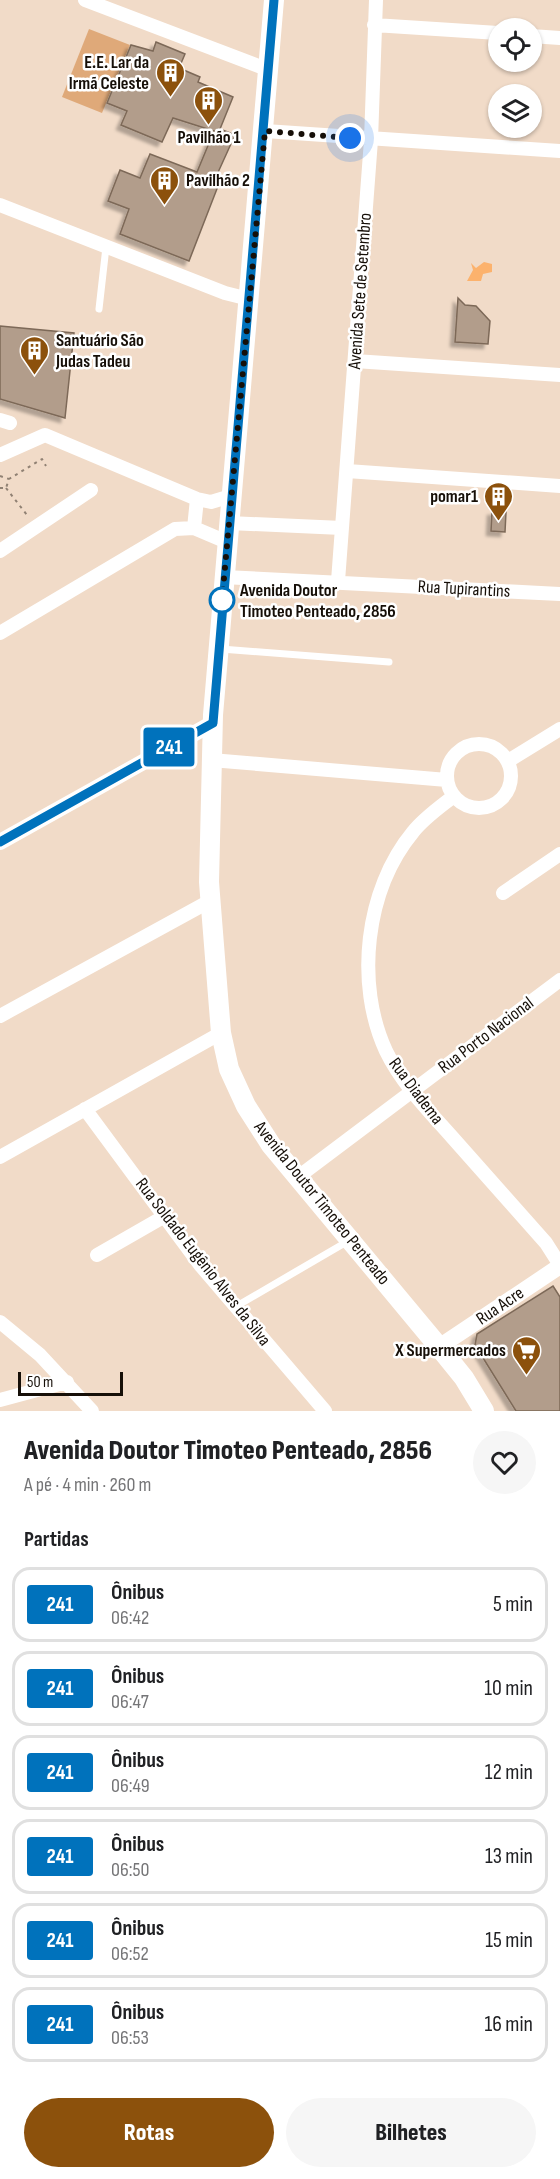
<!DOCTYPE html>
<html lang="pt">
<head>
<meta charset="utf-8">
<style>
	body { margin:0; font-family:"Sofia Sans Condensed",sans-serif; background:#f6f6f6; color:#202124; height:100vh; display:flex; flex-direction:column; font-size:22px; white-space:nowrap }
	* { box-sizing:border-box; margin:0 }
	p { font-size:20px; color:#757577 }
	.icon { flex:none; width:33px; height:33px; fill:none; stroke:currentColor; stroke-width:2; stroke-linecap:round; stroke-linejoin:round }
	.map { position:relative; height:1411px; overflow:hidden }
	.details { display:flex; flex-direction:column; background:#fff; flex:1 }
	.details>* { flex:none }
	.badge { padding:0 12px; border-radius:4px; font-size:21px; line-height:39px }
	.buttons { position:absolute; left:488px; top:18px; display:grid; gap:12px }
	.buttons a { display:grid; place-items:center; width:54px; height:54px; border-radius:50%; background:#fff; box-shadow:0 2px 4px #0004; font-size:30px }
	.scale { position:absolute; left:18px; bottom:15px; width:105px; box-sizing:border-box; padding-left:6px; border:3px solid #160f08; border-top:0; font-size:16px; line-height:21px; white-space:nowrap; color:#160f08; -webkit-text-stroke:4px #fff; paint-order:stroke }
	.you { position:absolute; width:30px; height:30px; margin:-15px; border:4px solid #fff; border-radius:50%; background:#1a73e8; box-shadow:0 0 0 9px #1a73e833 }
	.map>.badge { position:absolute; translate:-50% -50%; box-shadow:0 0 0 3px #fff }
	h2 { padding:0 24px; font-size:22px; line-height:54px }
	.round { display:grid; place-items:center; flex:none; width:63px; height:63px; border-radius:32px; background:#f6f6f6 }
	.headline { display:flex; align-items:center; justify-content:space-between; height:102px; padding:0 24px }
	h1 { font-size:28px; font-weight:800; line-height:45px }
	.button { display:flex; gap:12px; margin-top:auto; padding:12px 24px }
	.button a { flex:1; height:69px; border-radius:36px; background:#8c510c; color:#fff; font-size:24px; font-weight:800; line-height:69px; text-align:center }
	.button a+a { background:#f6f6f6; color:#202124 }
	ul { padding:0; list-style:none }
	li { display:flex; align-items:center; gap:18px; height:75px; margin:0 12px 9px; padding:0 12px; border:3px solid #e0e0e0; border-radius:18px }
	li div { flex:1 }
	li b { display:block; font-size:22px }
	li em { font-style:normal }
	li .badge { min-width:66px; font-weight:700; text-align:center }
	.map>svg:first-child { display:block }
	.green { fill:#dfa979 }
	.water { fill:#fcb26d }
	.building { fill:#b29d8b; stroke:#7d6958; stroke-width:1.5; filter:url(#shadow) }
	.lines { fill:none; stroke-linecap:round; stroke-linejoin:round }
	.path { stroke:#908173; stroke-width:2; stroke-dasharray:3 4.5; stroke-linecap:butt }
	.service { stroke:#fff; stroke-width:7 }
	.minor { stroke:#fff; stroke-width:14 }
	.tertiary { stroke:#fff; stroke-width:16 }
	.secondary { stroke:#fff; stroke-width:20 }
	.line-casing { stroke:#fff; stroke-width:14 }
	.line { stroke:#0072bc; stroke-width:9 }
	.walk { stroke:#160f08; stroke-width:6; stroke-dasharray:0 10.8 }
	.stop-dot { fill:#fff; stroke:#0072bc; stroke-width:3 }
	.labels { text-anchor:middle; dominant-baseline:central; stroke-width:5; stroke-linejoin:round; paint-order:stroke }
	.poi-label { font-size:18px; font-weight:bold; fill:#160f08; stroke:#fff; text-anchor:end }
	.street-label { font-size:18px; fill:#160f08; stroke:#fff }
	.stop-label { font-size:18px; font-weight:bold; fill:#160f08; stroke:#fff; text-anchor:start }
</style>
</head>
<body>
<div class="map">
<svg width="560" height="1411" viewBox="0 0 560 1411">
	<defs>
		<filter id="shadow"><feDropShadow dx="-4.5" dy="4.5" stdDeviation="1.5" flood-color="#0004"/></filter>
	</defs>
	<rect width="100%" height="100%" fill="#f1dbc8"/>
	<path class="green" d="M89,29L130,45L102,113L62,97Z"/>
	<path class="water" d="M484,262L492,264V272L483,274L481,281H467L473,270L471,263L476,268Z"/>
	<path class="building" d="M156,42L185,54L179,68L200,77L198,82L233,97L220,129L235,135L215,179L220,181L189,261L120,234L129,209L108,201L120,170L140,178L150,154L197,172L214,131L173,118L162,142L121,125L127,111L107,103L131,45L153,51Z
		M458,298L465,305L476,306L490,321L488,344L455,342Z
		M0,326L74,333L65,418L0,399Z
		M492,511L506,512L505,532L491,531Z
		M553,1286L560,1297V1411H516L475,1345L477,1334Z"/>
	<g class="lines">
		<path class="path" d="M0,476L9,479
			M0,488H6L9,479L42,459L46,466
			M6,488L27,515"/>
		<path class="service" d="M99,309L106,247
			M221,649L389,662
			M235,1307L350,1240"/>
		<path class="minor" d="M85,0L269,70
			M374,25L498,33
			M531,36L560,38
			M265,131L560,151
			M0,205L225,293L249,299
			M355,361L560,375
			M0,420L10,423
			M0,455L45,435L197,499L211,502L231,496
			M347,471L560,486
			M229,523L342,528
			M194,528L197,499
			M0,551L91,490
			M224,577L560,594
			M338,581L371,140L376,0
			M0,633L175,529L194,528L227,542
			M447 776a32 32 0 1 1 64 0a32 32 0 1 1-64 0Z
			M211,760L447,780
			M508,761L560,729
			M454,796C440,807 424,818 413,832C365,890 355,984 386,1051C402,1084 429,1111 452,1137C484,1173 515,1208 546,1243L560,1265
			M503,893L560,854
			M0,1016L210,901
			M85,1109L201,1266L325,1411
			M0,1157L221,1033
			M298,1177L560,980
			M97,1255L165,1216
			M0,1322L40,1355L92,1411
			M0,1400L67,1382"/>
		<path class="tertiary" d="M0,842L213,723
			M439,1347L560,1266"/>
		<path class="secondary" d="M274,0L213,715L209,882L221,1033L229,1069L246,1106L271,1145L439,1347L464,1378L484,1411"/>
	</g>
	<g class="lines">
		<defs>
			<path id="line" d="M0,842L213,723L274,0"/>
		</defs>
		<use href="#line" class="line-casing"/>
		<use href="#line" class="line"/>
		<path class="walk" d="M222,600L265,131L350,138"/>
	</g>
	<defs>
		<symbol id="building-pin" viewBox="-11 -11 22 30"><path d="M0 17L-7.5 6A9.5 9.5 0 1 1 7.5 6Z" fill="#8c510c" stroke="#fff"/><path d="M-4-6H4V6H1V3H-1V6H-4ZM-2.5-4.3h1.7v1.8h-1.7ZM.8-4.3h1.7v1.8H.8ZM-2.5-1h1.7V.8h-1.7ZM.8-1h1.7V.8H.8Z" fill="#fff"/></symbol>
		<symbol id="supermarket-pin" viewBox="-11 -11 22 30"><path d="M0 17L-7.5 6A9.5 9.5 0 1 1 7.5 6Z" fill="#8c510c" stroke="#fff"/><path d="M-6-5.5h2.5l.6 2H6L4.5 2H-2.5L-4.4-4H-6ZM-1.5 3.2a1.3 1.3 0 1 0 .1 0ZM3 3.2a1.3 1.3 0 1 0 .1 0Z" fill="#fff"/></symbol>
	</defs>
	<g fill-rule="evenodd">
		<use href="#building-pin" x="154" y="56" width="33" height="45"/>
		<use href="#building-pin" x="192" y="84" width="33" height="45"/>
		<use href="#building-pin" x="148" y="164" width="33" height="45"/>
		<use href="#building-pin" x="18" y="334" width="33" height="45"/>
		<use href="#building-pin" x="482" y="480" width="33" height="45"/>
		<use href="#supermarket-pin" x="510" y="1334" width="33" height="45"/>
	</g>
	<circle class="stop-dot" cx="222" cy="600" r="12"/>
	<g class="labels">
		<g class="poi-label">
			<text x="149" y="62">E.E. Lar da<tspan x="149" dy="21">Irmã Celeste</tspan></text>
			<text x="209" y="137" text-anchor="middle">Pavilhão 1</text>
			<text x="186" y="180" text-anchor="start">Pavilhão 2</text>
			<text x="56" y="340" text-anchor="start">Santuário São<tspan x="56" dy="21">Judas Tadeu</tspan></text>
			<text x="478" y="496">pomar1</text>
			<text x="506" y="1350">X Supermercados</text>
		</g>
		<g class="street-label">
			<text transform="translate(360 291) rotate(-86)">Avenida Sete de Setembro</text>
			<text transform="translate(464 589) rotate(3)">Rua Tupirantins</text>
			<text transform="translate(486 1035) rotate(-37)">Rua Porto Nacional</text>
			<text transform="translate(416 1091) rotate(53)">Rua Diadema</text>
			<text transform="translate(322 1203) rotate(51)">Avenida Doutor Timoteo Penteado</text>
			<text transform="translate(203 1262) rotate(52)">Rua Soldado Eugênio Alves da Silva</text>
			<text transform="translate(500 1306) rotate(-34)">Rua Acre</text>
		</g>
		<g class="stop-label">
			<text x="240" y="590">Avenida Doutor<tspan x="240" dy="21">Timoteo Penteado, 2856</tspan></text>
		</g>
	</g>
</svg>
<div class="buttons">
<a><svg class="icon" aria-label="locate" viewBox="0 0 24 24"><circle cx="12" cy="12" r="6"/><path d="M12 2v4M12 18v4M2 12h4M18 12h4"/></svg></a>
<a><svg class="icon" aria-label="layers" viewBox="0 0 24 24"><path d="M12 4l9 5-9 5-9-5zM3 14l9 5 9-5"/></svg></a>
</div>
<div class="scale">50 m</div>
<div class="you" style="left:350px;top:138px"></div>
<b class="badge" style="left:169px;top:747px;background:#0072bc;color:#fff">241</b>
</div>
<section class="details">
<div class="headline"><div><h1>Avenida Doutor Timoteo Penteado, 2856</h1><p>A pé · 4 min · 260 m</p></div><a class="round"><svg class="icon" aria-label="heart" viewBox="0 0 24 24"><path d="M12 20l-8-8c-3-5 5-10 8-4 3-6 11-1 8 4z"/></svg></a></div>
<h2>Partidas</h2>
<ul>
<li><span class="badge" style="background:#0072bc;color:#fff">241</span><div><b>Ônibus</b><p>06:42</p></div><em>5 min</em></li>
<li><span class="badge" style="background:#0072bc;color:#fff">241</span><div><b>Ônibus</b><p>06:47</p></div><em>10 min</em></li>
<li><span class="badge" style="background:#0072bc;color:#fff">241</span><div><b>Ônibus</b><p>06:49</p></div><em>12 min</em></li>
<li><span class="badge" style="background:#0072bc;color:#fff">241</span><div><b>Ônibus</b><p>06:50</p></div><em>13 min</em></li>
<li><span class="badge" style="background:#0072bc;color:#fff">241</span><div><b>Ônibus</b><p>06:52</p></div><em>15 min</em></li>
<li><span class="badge" style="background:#0072bc;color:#fff">241</span><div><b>Ônibus</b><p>06:53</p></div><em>16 min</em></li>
</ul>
<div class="button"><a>Rotas</a><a>Bilhetes</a></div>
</section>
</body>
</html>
